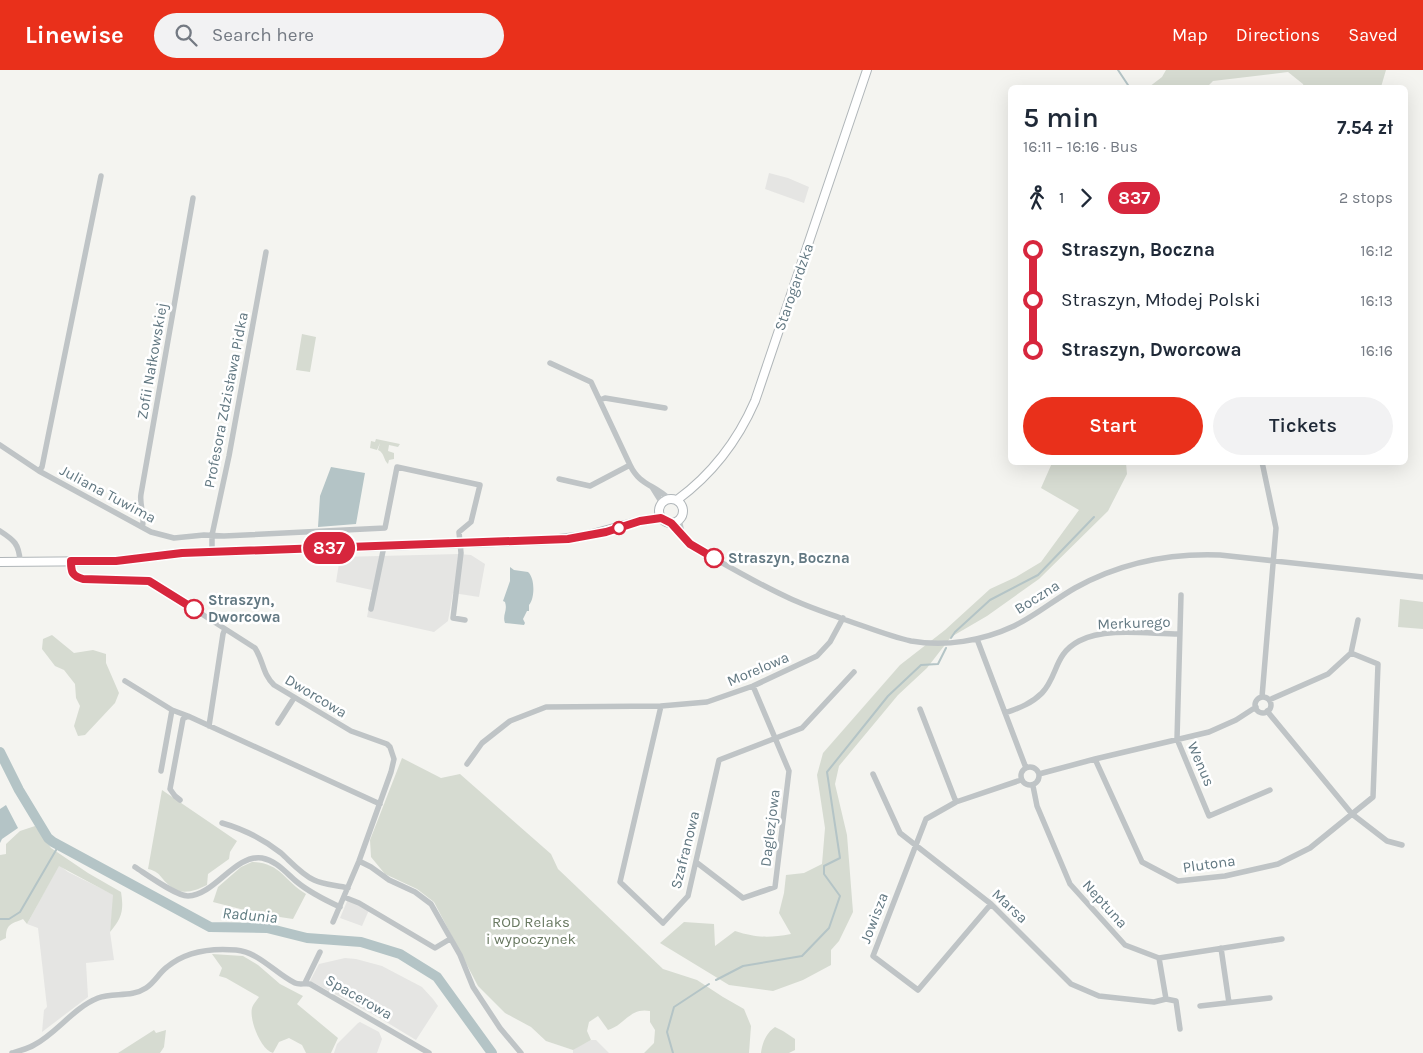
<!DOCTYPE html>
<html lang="en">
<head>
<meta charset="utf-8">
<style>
	body { margin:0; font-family:Karla,sans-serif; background:#f2f2f3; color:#1f2937; height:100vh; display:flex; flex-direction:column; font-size:19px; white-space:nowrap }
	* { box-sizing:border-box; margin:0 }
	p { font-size:16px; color:#747a83 }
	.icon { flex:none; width:28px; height:28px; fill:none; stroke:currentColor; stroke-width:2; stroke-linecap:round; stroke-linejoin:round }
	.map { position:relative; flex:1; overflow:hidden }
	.drawer { position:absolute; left:1008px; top:15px; width:400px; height:380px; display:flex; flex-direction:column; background:#fff; border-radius:8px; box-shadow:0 5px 20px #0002 }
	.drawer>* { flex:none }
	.badge { padding:0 10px; border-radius:16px; font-size:18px; line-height:32px }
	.map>.badge { position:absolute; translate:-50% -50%; box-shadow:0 0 0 2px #fff }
	.legs { display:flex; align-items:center; gap:8px; height:55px; padding:0 15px; font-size:16px }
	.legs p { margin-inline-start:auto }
	.headline { display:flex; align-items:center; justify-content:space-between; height:85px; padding:0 15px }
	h1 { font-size:28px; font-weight:600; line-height:38px }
	.cta { display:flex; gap:10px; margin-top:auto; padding:10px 15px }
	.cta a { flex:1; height:58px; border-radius:30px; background:#e9301b; color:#fff; font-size:20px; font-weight:600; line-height:58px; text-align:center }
	.cta a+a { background:#f2f2f3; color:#1f2937 }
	ul { padding:0 15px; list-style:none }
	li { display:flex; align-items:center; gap:18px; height:50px; font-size:19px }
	li i { display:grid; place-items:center; width:8px; height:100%; margin:0 6px; background:currentColor }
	li i::after { content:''; width:12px; height:12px; margin:-6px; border:4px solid; border-radius:50%; background:#fff }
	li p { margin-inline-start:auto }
	li:first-child i { background:linear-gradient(#0000 50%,currentColor 0) }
	li:last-child i { background:linear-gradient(currentColor 50%,#0000 0) }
	header { display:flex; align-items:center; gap:30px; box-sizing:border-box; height:70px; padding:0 25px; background:#e9301b; color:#fff }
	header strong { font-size:24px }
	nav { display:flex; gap:28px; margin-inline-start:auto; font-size:18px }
	.search { width:350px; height:45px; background:#f2f2f3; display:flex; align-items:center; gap:12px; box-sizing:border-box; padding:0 18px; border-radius:28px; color:#747a83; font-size:19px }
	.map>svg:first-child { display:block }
	.built { fill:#e5e5e3 }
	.green { fill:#d6dbd1 }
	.water { fill:#b4c4c6 }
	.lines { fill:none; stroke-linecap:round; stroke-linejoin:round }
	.stream { stroke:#b4c4c6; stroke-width:2 }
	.river { stroke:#b4c4c6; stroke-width:10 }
	.major-casing { stroke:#b0b6b9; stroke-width:10 }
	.minor { stroke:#bfc4c6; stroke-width:5.5 }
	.major { stroke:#fff; stroke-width:8 }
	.line-1-casing { stroke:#fff; stroke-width:11 }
	.line-1 { stroke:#d7263d; stroke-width:8 }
	.stop-1-dot { fill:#fff; stroke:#d7263d; stroke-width:2.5 }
	.labels { text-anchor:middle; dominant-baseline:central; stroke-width:5; stroke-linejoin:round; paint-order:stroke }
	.street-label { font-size:15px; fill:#627882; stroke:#fff }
	.stop-label { font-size:15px; font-weight:bold; fill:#627882; stroke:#fff; text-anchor:start }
	.park-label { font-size:15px; fill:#697961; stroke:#fff }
	.water-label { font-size:16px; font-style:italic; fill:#5e7b80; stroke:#fff }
</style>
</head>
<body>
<header>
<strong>Linewise</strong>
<div class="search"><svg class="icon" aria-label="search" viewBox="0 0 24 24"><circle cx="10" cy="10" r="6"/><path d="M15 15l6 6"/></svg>Search here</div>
<nav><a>Map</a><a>Directions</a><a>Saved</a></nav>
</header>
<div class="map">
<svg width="1423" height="983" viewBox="0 0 1423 983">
	<rect width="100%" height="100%" fill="#f4f4f0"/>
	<path class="built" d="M769,103L788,108L809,117L804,133L765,119Z
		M459,484L471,485L485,494L479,527L453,523L448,551L434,562L367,547L372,520L336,512L340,487Z
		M59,795L68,802L114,825L110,862L114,890L86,893L88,927L42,962L44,940L47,937L38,858L27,854Z
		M348,829L369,840L362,856L340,848Z
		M345,888L356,889L382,896L422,917L433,929L438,936L416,970L378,947L310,911L319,894Z
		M360,952L379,962L382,969L377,983H334L337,974L358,953Z
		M591,970H596L609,983H573V980L577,977Z"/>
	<path class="green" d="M1166,0H1386L1381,17H1304L1303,14L1288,2L1213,11L1207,17H1149L1162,7Z
		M302,264L316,267L310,302L296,300Z
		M376,369L400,374L398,377L389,375L388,381L394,383V389L389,390L388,394C383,390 385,383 378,380L380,373L377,380L370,378L371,371L375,372Z
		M1052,393H1126L1127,404L1108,441L1039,509L987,546L951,567L927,598L898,625L839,696L835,714L847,765L853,842L839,871L831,880V895L803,910L773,921L729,915L660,873L684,852L714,854L715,876L735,861C757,868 769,868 791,864L779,843L784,823L786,805L804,803L822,794L825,758L817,705L823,683L900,595L945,560L990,519L1016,507L1041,492L1079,440L1041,418Z
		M1400,529L1423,532V559L1398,557Z
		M52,565L74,583L93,580L106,584V593L119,623L115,633L85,665L78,666L74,656L80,636L76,628L75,614L64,600L55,596L42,579L43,569Z
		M402,688L441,708L460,704L551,784L558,799L663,899L697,910L723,927L744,939L751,956L749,983H644L654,973L655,960L650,952V941C630,937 625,955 608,960L598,946L589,952L587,961L591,970L573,980L546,971L531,957L505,943L478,916L434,832L417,819L385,804L371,787L370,770Z
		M162,720L237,771L230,782L229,789L208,804L207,815C195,821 181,826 170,816C160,808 161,802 148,799Z
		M35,756L51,778L88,803L121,822C124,840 122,848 110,862L113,825L59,796L27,854L23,849C11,854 6,854 6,868L0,871V785L6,784V774L20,761Z
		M252,792C281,793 284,811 306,824L293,849L260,844L213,832L218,817L241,797Z
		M212,884L243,886L258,895L280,914L303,926L297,934L338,968L331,983H306L302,975L289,968L279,972L273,983C261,980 249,950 252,938C253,934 257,930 259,927L226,908L219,906L222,898Z
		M775,957L783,961L795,969V980L789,983H761C762,974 766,963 775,957Z
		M154,960L156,963L166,960L164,977L160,983H118Z"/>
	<path class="water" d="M331,397L365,403L356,454L318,457L320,426Z
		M510,497L514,500L528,502C535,508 535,528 529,535V541H527L523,549L525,553L524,555L505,553C502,545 508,541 505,532L503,531L510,511Z
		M6,735L18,758L2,769L0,773V739Z"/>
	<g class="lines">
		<path class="stream" d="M1118,0L1130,18
			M951,568L955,562L990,530L1038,505L1094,447
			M0,849H9L20,842L59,775
			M716,910L743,896L802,886L829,858L840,826L824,804V796L840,788L827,702L888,626L921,595L938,594L946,578
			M673,983L667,962L674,937L709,914"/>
		<path class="river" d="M0,682L19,720L48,768L53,772L210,857L267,858L307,868L361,872L400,884L437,907L492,983"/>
		<defs>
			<path id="major" d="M659 441a12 12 0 1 1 24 0a12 12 0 1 1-24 0Z
				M677,430C711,405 738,370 755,331L867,0
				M0,492L116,491L182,483L550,470L585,466L640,451L661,448"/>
		</defs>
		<use href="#major" class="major-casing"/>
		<path class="minor" d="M550,293L591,312L630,395
			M600,330L605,328L665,338
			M0,375L39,401L151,462L174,468L204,465L224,466L385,458L397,397L480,415L471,452L459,462L461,483L453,548L465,550
			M39,401L42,397L49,362L101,106
			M559,409L590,416L630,395C640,416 654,414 669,429
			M652,417L662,433
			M679,450L683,467
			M671,453L690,474L703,482C731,498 760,515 789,528C808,537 827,543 846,550C867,557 889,566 911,571C945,577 982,571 1014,556C1035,546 1054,530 1075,518C1120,493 1169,483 1220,485L1423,507
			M142,457C146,449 139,435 141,424L193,128
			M0,461C14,470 19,474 20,491
			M212,482V465L229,386L266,182
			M71,491C71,502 72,506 83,509L141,510L155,514L255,578C264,592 262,603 274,615L351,661L387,674L390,677L394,689L391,702L359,791L333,852
			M1181,525L1177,669L1209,746L1270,720
			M371,539L383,481V475
			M977,569L1026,698
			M125,611L172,640
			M1262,627L1276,458L1262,392
			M1255 635a8 8 0 1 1 16 0a8 8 0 1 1-16 0Z
			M1269,630L1328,604L1351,583L1358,550
			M661,636L620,812L663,853L688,826L719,690L802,658L854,602
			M920,639L956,732
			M1267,641L1352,744L1387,771L1402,775
			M1005,643C1019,638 1031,634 1042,623C1058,606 1054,584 1079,571C1106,557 1149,564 1179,564
			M278,653L294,628
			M209,656L223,564L225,559
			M1095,689L1142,792L1178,811L1225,806L1278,794L1310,778L1373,727L1378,594L1351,583
			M467,694L482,673L510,651L546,637L661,636L707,632L753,616L817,586L830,572L843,548
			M1021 706a9 9 0 1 1 18 0a9 9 0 1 1-18 0Z
			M161,701L172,640L188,646
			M873,704L900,763L991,834L1071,914L1099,926L1154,932L1166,929L1159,888
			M1039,704L1095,689L1209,662L1236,650L1256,637
			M1033,716L1037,736L1070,814L1125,875L1159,888L1282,869
			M180,730L175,726L170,719L183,649L188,646L380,734
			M222,753C243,759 263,769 281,783C291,792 301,804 314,810C324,815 337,815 348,818
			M359,791L371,797L389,810L415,822L431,834L460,885L473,917L500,958L521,983
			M696,792L743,828L775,817L789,701L753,616
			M135,797C146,804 176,826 188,826C215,825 235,784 262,788C277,791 286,803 297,812C309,822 325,830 340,837
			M344,827L359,833L435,878L450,869
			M991,834L918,920L873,886L926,749L956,732L1021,710
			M1221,878L1229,933
			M305,913L320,882
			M1166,929L1176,931L1180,959
			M1200,936L1270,928
			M12,983C19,981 27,979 34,975C57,963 73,938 98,928C113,922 131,928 146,918C155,912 159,903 167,897C186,881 213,878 236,880C259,882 276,904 295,913C299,915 305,913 310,914L429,983"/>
		<use href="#major" class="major"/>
	</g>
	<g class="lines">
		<defs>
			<path id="line-1" d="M194,539L149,511L83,509C72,506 71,502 71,491H116L182,483L568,469L606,462L640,451L661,448L671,453L690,474L714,488"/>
		</defs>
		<use href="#line-1" class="line-1-casing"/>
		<use href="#line-1" class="line-1"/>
	</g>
	<g class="stop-1-dot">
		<circle cx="619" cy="458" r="6"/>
		<circle cx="714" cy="488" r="9"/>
		<circle cx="194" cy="539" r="9"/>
	</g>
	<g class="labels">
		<g class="street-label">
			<text transform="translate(794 217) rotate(-71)">Starogardzka</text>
			<text transform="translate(152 291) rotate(-80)">Zofii Nałkowskiej</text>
			<text transform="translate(226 330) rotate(-79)">Profesora Zdzisława Pidka</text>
			<text transform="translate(108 424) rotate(28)">Juliana Tuwima</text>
			<text transform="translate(1037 527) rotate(-32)">Boczna</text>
			<text transform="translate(1134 553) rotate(-2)">Merkurego</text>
			<text transform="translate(758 599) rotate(-23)">Morelowa</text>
			<text transform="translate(316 626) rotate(31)">Dworcowa</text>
			<text transform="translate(1201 694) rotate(67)">Wenus</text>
			<text transform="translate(770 758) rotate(-83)">Daglezjowa</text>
			<text transform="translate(685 780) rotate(-76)">Szafranowa</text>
			<text transform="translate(1209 794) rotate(-8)">Plutona</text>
			<text transform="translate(1105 834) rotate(48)">Neptuna</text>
			<text transform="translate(1010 836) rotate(43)">Marsa</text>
			<text transform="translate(874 848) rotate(-69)">Jowisza</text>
			<text transform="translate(359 927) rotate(30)">Spacerowa</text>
		</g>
		<g class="stop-label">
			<text x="728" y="488">Straszyn, Boczna</text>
			<text x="208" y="530">Straszyn,<tspan x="208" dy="17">Dworcowa</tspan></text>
		</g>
		<g class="park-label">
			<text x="531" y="852">ROD Relaks<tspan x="531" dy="17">i wypoczynek</tspan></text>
		</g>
		<g class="water-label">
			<text transform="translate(250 845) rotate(5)">Radunia</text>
		</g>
	</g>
</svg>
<b class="badge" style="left:329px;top:478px;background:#d7263d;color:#fff">837</b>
<section class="drawer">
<div class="headline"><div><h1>5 min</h1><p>16:11 – 16:16 · Bus</p></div><b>7.54 zł</b></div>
<div class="legs"><svg class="icon" aria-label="walk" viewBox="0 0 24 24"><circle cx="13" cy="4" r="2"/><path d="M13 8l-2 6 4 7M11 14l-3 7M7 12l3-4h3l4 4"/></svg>1<svg class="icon" aria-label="forward" viewBox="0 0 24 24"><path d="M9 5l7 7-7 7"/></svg><b class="badge" style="background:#d7263d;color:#fff">837</b><p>2 stops</p></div>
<ul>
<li><i style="color:#d7263d"></i><b>Straszyn, Boczna</b><p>16:12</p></li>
<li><i style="color:#d7263d"></i><span>Straszyn, Młodej Polski</span><p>16:13</p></li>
<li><i style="color:#d7263d"></i><b>Straszyn, Dworcowa</b><p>16:16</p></li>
</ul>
<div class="cta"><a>Start</a><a>Tickets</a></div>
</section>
</div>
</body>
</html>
